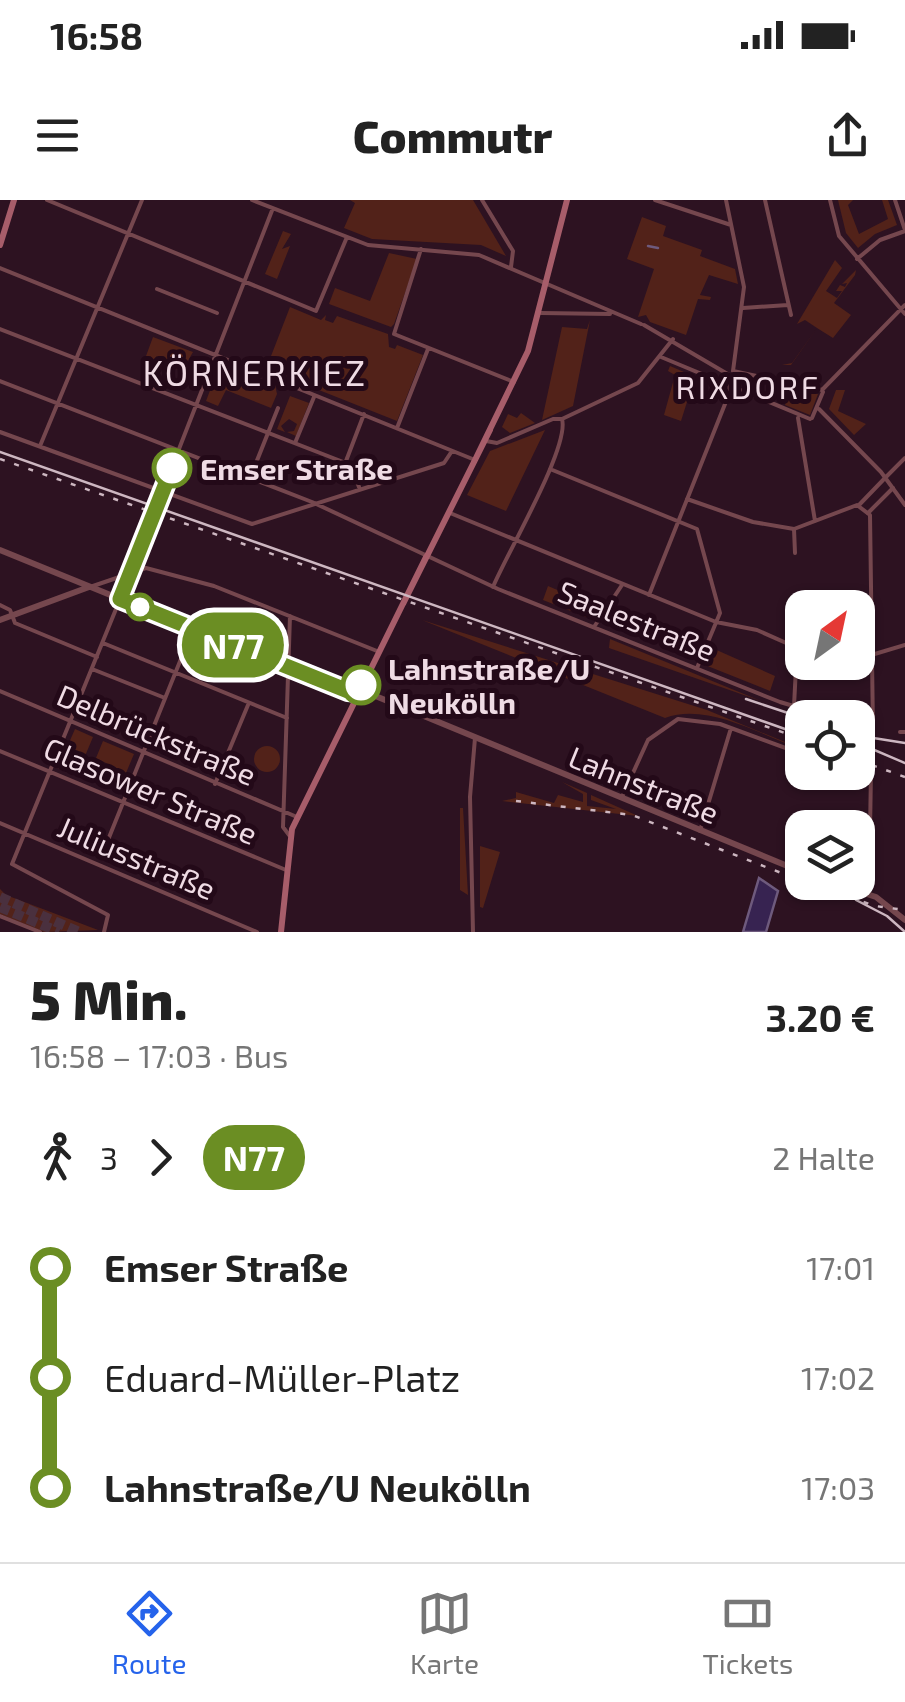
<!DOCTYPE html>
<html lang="de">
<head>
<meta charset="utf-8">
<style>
	body { margin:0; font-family:"Exo 2",sans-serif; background:#f6f6f6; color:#222; height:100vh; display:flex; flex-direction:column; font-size:38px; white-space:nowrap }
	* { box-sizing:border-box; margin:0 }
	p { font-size:32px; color:#767676 }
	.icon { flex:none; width:55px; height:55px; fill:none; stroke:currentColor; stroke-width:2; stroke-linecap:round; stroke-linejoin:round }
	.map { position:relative; height:732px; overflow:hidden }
	.panel { display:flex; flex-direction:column; background:#fff; flex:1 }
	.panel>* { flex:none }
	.badge { padding:0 20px; border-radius:32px; font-size:35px; line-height:65px }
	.needle { width:65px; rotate:33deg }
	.fabs { position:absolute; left:785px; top:390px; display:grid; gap:20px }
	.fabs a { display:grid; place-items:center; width:90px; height:90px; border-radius:20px; background:#fff; box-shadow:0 2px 8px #0004; font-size:50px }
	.map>.badge { position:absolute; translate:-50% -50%; box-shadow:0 0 0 5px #fff }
	.legs { display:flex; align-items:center; gap:15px; height:110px; padding:0 30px; font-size:32px }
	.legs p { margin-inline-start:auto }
	.headline { display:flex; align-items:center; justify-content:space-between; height:170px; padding:0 30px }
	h1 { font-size:55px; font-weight:800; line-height:75px }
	ul { padding:0 30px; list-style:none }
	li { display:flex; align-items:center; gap:35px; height:110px; font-size:38px }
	li i { display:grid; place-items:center; width:15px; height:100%; margin:0 12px; background:currentColor }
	li i::after { content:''; width:25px; height:25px; margin:-12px; border:8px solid; border-radius:50%; background:#fff }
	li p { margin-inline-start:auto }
	li:first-child i { background:linear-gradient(#0000 50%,currentColor 0) }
	li:last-child i { background:linear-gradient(currentColor 50%,#0000 0) }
	.status { display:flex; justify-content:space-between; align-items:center; height:70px; padding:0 50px; background:#fff; direction:ltr }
	.status svg { height:28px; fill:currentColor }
	header { display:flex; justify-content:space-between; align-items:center; height:130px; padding:0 30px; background:#fff; font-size:45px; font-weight:800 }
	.menu { display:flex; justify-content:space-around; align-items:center; height:140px; border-top:2px solid #e0e0e0; background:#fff; font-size:28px; color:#767676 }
	.menu a { display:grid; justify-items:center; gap:5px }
	.menu .on { color:#2563eb }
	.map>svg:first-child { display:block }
	.green { fill:#522219 }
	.water { fill:#372351; stroke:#6e5a7d; stroke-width:2.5 }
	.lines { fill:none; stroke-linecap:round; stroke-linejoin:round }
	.stream { stroke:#6e5a7d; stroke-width:2.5 }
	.motorway-tunnel { stroke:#4a303e; stroke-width:10; stroke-dasharray:10 5; stroke-linecap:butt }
	.pedestrian { stroke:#75474e; stroke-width:4 }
	.minor { stroke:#75474e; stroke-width:4 }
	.tertiary { stroke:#75474e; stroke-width:6 }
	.secondary { stroke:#a75d6a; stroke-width:6 }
	.tram { stroke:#cdb7c1; stroke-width:2.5 }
	.rail { stroke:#cdb7c1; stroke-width:2.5; stroke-dasharray:5 10; stroke-linecap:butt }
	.minor-bridge { stroke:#75474e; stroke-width:4 }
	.line-1-casing { stroke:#fff; stroke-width:22 }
	.line-1 { stroke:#6b8e23; stroke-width:15 }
	.stop-1-dot { fill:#fff; stroke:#6b8e23; stroke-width:5 }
	.labels { text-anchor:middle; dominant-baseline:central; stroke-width:10; stroke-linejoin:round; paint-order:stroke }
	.stop-label { font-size:30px; font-weight:bold; fill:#efdbe4; stroke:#230918; text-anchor:start }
	.street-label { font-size:30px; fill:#efdbe4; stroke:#230918 }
	.neighbourhood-label { font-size:32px; letter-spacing:2.5px; fill:#efdbe4; stroke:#230918 }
	.quarter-label { font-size:35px; letter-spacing:2.5px; fill:#efdbe4; stroke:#230918 }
</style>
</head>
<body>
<div class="status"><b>16:58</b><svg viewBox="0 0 49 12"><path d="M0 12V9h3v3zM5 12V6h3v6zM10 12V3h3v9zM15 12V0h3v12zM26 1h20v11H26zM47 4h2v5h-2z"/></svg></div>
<header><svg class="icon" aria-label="menu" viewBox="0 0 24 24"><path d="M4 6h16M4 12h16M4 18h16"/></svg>Commutr<svg class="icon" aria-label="share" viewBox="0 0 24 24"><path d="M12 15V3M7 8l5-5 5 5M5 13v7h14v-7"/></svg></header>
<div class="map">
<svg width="905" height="732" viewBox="0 0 905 732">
	<rect width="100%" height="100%" fill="#2d1221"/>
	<path class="green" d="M350,0H473L506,56L481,45L372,39L344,28L355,3Z
		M838,0H853L848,5L859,34L888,19L882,0H888L897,25L875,34L858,48L846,33Z
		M642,17L666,26L663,36L702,50L700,56L735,69L738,84L709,75L700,95L711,97L710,100L698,99L686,135L650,122L646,115L638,117L654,69L627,59Z
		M283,31L291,34L282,49L290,46L277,79L265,74Z
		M389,53L417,59L394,124L391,127L329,104L335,88L370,101Z
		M835,60L842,68L826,91L837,98L842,91H836L840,85L845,87L847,83L842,84L856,70L855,75L834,103L851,115L833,138L817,128L791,165H782L792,163L817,128L805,120L797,124Z
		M290,107L321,120L326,115L325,120L333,123L337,116L388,134L389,147L395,149L397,145L423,155L397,221L266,169Z
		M590,120L573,206L542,220L562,127L587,129Z
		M153,137L193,152L182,171L146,156Z
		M220,164L275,185L277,194L271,208L226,190L218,206L206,201Z
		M670,166L691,175L693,183L681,221L664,215L675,175L668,171Z
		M790,188L818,194L810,215L785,205Z
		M836,190H845L838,211L866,224L854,235L829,209Z
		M290,196L309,203L296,236L287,232L294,231L297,224L289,219L281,226L285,232L277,229Z
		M521,213L535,223L510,233L502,227L508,214L517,218Z
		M545,230L506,311L467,295L490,251Z
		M548,386L555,389L600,407L591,419L543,400Z
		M422,420L707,510L802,549C762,536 708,502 665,518Z
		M610,439L761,501L609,448Z
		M712,448L775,476L770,491L705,465Z
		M75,529L93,537L80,568L76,567L77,576L58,568Z
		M103,541L134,554L126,573L96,558Z
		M254 559a13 13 0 1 1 26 0a13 13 0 1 1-26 0Z
		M562,582L587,593V606L616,609L591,600V595L638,616L502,601L516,598V592L554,603L558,595L583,602V594Z
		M460,608H463L468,695L460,690Z
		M480,646L500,652L483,708L480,707Z
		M0,689L6,695L98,730L44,732L0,714Z"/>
	<path class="water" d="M759,678L778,691L766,732H743Z"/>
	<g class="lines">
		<path class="stream" d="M648,46L658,48"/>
		<path class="motorway-tunnel" d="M0,697L79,732
			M0,707L59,732"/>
		<path class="pedestrian" d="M859,305L885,278
			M868,313L893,288"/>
		<path class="minor" d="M47,0L316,111L347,37
			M252,0L368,45L479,55L641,124
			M482,0L513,51L511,67
			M655,0L731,25
			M726,0L744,87L733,171L822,190
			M765,0L791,115
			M830,0L839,36L905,114
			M895,0L905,30
			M421,49L394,134L514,182
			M857,59L880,40L905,31
			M0,68L475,260
			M157,89L217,113
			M743,108L788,105
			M541,113L610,114
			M644,125L731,176L729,194L649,395
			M0,129L351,265L359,287
			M661,157L810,219
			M0,181L312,302L498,389L780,502L834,518
			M822,190L905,105
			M819,209L881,272L905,305
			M798,218L815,321
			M812,218L823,192
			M397,228L428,149
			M0,232L252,324L444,263L452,251
			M486,241L497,243L553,219H562L638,183L673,139
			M295,243L314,197
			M40,246L142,0
			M346,261L364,214
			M550,269L697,329L720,413L697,468
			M250,278L278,208
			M885,278L905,258
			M163,290L273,8
			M687,299L753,322L794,329L857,305L870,315L873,530
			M450,313L716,422L757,430L802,450
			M794,329L795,353
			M90,387L146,368L214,386L377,451
			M493,387C507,353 570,247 562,219
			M0,405L10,410L15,423L97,457
			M594,427L622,385
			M103,443L287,518
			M858,459L905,445
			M92,469L165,498
			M0,491L297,617
			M794,506L797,448
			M900,532H905
			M0,551L286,670
			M215,584L248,505
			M622,597L648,540L678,519L720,524L802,554
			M0,623L257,732
			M700,631L731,528
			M289,635L283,627L290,416
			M108,640L193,429
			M869,694L871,570
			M0,716L40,732
			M104,732L108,715L12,664L136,360
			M473,732L470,597L475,538"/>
		<path class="tertiary" d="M0,350L324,482L373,495L802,672
			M0,420L89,387
			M830,682L876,697L905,720"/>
		<path class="secondary" d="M0,45L14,0
			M475,260L528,151L567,0
			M403,404L490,230
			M281,732L292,629L426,357"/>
		<path class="tram" d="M0,252L802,535
			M746,499L803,518
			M867,537L905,543
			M858,543L905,563
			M856,700L887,716L905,732"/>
		<path class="rail" d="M0,259L802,539
			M858,560L905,577
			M516,601L632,615L802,681
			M807,682L875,706L905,710"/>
		<path class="minor-bridge" d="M136,360L161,295"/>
	</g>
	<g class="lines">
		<defs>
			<path id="line-1" d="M172,268L120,399L348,491L358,492L361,485"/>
		</defs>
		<use href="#line-1" class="line-1-casing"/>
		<use href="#line-1" class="line-1"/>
	</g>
	<g class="stop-1-dot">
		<circle cx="172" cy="268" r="18"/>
		<circle cx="140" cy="407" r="12"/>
		<circle cx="361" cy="485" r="18"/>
	</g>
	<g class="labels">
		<g class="stop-label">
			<text x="200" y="268">Emser Straße</text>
			<text x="388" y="468">Lahnstraße/U<tspan x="388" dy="34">Neukölln</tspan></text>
		</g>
		<g class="street-label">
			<text transform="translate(637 420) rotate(22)">Saalestraße</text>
			<text transform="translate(157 534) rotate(23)">Delbrückstraße</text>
			<text transform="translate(644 584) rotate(22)">Lahnstraße</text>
			<text transform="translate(151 590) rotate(23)">Glasower Straße</text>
			<text transform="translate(137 657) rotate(23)">Juliusstraße</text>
		</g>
		<g class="neighbourhood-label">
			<text x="748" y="186">RIXDORF</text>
		</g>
		<g class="quarter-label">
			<text x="255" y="172">KÖRNERKIEZ</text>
		</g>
	</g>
</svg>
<div class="fabs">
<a><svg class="needle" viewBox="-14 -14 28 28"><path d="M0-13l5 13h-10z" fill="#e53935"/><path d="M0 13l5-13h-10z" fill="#767676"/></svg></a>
<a><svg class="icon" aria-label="locate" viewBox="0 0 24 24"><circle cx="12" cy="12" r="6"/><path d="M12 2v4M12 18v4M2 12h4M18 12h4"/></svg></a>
<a><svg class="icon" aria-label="layers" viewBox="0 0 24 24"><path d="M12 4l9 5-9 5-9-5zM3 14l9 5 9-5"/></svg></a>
</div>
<b class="badge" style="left:233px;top:445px;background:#6b8e23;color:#fff">N77</b>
</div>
<section class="panel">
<div class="headline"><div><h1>5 Min.</h1><p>16:58 – 17:03 · Bus</p></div><b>3.20 €</b></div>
<div class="legs"><svg class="icon" aria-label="walk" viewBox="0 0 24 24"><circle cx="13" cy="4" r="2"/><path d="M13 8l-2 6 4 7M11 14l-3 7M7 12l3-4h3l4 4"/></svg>3<svg class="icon" aria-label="forward" viewBox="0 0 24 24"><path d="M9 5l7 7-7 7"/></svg><b class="badge" style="background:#6b8e23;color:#fff">N77</b><p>2 Halte</p></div>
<ul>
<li><i style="color:#6b8e23"></i><b>Emser Straße</b><p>17:01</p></li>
<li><i style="color:#6b8e23"></i><span>Eduard-Müller-Platz</span><p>17:02</p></li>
<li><i style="color:#6b8e23"></i><b>Lahnstraße/U Neukölln</b><p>17:03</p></li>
</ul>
</section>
<nav class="menu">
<a class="on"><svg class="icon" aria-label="directions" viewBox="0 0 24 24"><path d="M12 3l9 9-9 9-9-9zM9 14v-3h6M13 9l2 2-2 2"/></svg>Route</a>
<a><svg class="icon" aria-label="map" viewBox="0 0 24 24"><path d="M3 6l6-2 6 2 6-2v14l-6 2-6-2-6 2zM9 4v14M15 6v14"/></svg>Karte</a>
<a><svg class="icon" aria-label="tickets" viewBox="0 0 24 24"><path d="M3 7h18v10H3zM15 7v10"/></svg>Tickets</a>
</nav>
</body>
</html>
